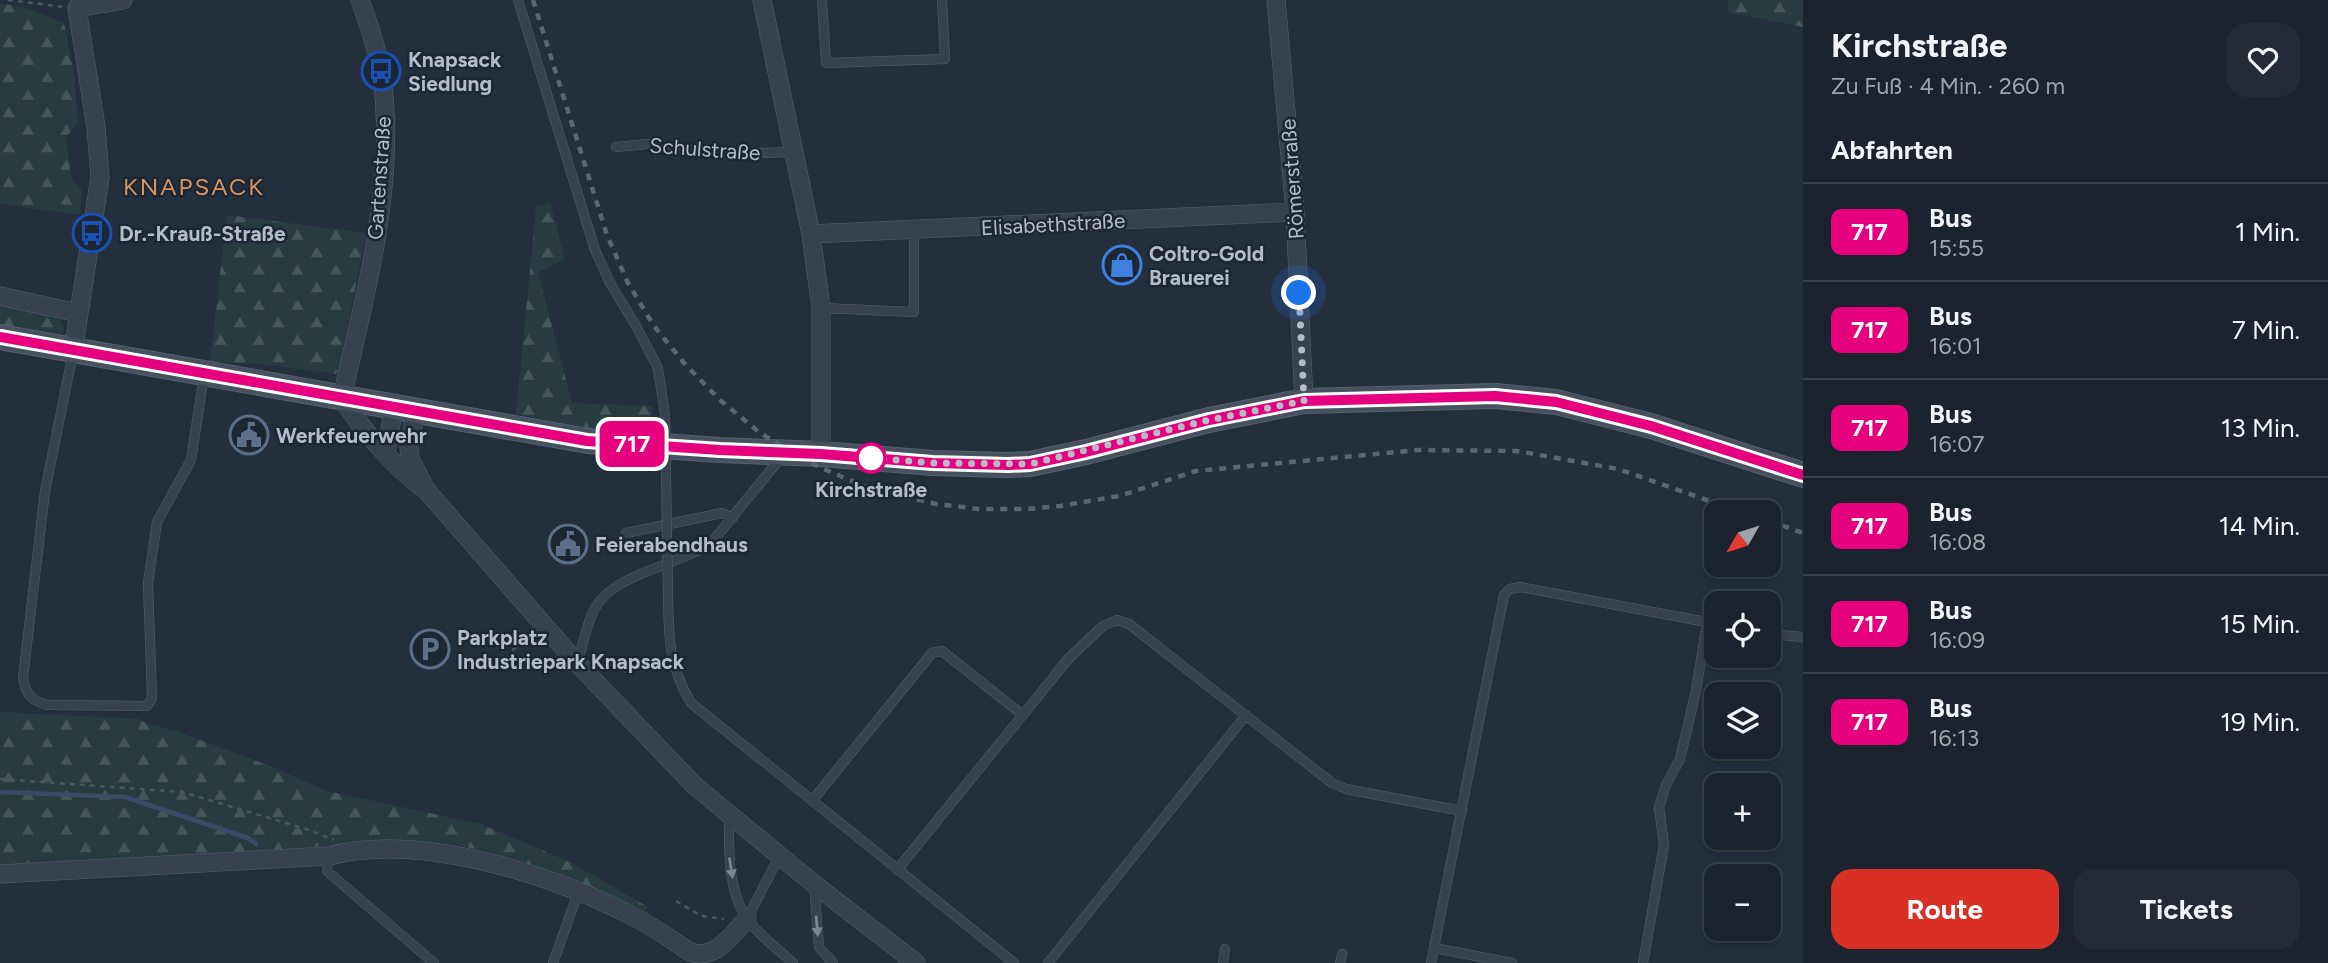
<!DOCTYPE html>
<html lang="de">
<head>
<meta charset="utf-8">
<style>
	body { margin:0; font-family:Figtree,sans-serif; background:#242b36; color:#f1f3f6; height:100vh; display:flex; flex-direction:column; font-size:26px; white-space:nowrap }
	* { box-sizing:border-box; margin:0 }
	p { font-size:23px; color:#a0a4aa }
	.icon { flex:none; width:38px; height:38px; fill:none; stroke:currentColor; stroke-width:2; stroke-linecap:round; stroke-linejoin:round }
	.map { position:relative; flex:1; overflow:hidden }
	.panel { display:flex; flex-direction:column; background:#1b232e; width:525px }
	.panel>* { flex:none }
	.badge { padding:0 14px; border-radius:10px; font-size:24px; line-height:46px }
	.needle { width:46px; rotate:231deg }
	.buttons { position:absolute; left:1704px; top:500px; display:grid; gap:14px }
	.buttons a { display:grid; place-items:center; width:77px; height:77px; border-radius:14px; background:#1b232e; box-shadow:0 4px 10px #0003,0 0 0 2px #39404a; font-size:35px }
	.you { position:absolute; width:35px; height:35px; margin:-18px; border:5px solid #fff; border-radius:50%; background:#1a73e8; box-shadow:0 0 0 10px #1a73e833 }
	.map>.badge { position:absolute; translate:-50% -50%; box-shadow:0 0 0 4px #fff }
	h2 { padding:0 28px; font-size:26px; line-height:63px }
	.round { display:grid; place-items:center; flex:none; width:74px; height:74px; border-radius:21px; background:#242b36 }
	.head { display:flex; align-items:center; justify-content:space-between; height:119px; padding:0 28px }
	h1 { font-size:33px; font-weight:700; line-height:52px }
	.primary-button { display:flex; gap:14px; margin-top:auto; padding:14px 28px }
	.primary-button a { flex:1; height:80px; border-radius:21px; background:#d93025; color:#fff; font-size:28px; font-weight:700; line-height:80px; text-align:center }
	.primary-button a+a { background:#242b36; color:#f1f3f6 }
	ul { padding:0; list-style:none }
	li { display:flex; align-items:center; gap:21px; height:98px; padding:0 28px; border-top:2px solid #39404a }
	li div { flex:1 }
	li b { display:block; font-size:26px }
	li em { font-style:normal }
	li .badge { min-width:77px; font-weight:700; text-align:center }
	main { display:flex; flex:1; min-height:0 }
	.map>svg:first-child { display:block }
	.forest { fill:url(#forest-firs) }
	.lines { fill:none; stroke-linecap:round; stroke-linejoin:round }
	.stream { stroke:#394c67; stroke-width:4.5 }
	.lane-casing { stroke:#565f6c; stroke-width:10 }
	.street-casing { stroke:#565f6c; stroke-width:19 }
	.secondary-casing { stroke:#565f6c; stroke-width:26 }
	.path { stroke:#44595c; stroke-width:2.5; stroke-dasharray:5 5; stroke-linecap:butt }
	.lane { stroke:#38414e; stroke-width:9 }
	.street { stroke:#38414e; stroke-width:18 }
	.secondary { stroke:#465061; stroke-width:24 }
	.rail { stroke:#5a6575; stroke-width:4.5; stroke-dasharray:7 7; stroke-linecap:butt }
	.lane-bridge-casing { stroke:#565f6c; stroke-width:10; stroke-linecap:butt }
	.lane-bridge { stroke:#38414e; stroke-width:9 }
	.oneway { fill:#7c8592 }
	.line-casing { stroke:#fff; stroke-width:16 }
	.line { stroke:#e6007e; stroke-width:10 }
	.walk { stroke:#b4bcc9; stroke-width:7; stroke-dasharray:0 12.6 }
	.stop-dot { fill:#fff; stroke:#e6007e; stroke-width:3.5 }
	.labels { text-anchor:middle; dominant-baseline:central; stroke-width:5; stroke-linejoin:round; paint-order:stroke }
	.poi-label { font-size:21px; font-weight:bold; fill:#b4bcc9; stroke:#1d2633; text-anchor:start }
	.street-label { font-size:21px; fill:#b4bcc9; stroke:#1d2633 }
	.stop-label { font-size:21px; font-weight:bold; fill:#b4bcc9; stroke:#1d2633 }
	.quarter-label { font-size:24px; letter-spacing:2px; fill:#d59563; stroke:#1d2633 }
</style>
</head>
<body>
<main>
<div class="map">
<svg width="1803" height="963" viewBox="0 0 1803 963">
	<defs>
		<pattern id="forest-firs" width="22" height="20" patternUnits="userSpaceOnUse" patternTransform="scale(1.75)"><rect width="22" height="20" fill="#263c3f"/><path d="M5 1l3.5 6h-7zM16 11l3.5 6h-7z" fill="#435659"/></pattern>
	</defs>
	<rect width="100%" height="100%" fill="#242f3e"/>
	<path class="forest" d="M1728,0H1803V27L1728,12Z
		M0,3L29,9L64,23L74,74L78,123L66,137L71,178L82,191L80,215L0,204Z
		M550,203L565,259L538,272L572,403L652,406L651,439L620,435L516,414L536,207Z
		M227,215L366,233L339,371L335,374L263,364L210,362Z
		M0,300L60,320L64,329L62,338L0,327Z
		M0,712L140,719L147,724L176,731L270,766L327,791L481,824L570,862L648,907L645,911C587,886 528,859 466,847C445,842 422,843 401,841L0,868Z"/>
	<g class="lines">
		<path class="stream" d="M0,792L125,797L248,838L256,844"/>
		<defs>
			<path id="lane" d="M518,0L595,250L610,283L636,326L658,368L665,415
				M822,0L826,63L945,59L942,0
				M616,147L648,144L723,154L794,152
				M821,308L914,312V230
				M73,353L45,491L23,678C26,694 30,700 47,705L147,706L152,698L148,583L157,522L191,460L204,375
				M626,533L722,513L733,518
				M668,595C669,638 668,664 691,703L1014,963
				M1769,634L1803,637
				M577,663C583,645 586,626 594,610C612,573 680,566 712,542L783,455
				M812,801L932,653L942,651L1023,715
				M729,816C729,849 727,888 746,917C757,934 778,949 793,963
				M329,856L327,871L434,963
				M897,870L1069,658L1103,626L1117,620L1129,624L1332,783L1346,789L1462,811
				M814,885L819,947L833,963
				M747,919L780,855
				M1434,948L1512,963
				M553,963L578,893
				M1048,963L1246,715
				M1223,963L1225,949
				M1340,963L1342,954
				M1431,963L1504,595L1510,589L1520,587L1717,624
				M1643,963L1664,845L1659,807L1666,785L1680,759L1696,691L1707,622"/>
			<path id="street" d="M360,0C368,23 377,47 381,71C398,181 365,292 342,398C362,430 395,468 426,490L577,663L695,786L814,884L916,963
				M762,0L811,234L821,308V454
				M1276,0L1295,212L1304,401
				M811,234L1295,212
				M0,296L78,313
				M73,352L100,177L96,127L77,8L123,0
				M416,410L409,447L410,459L423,484
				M386,452L394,406
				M0,874L329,856C421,832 559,876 640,920C658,930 673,941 690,952C714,961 732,935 747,919"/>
			<path id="secondary" d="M0,337L588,441L720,450L821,454L933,463L1008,465L1030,464L1086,452L1209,420L1304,401L1495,396L1556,402L1651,426L1803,475"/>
		</defs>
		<use href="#lane" class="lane-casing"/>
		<use href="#street" class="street-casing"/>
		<use href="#secondary" class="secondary-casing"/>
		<path class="path" d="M8,0L64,7
			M512,650L534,640
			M0,779L182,792L306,829L334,840
			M676,901L701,916L724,919"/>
		<use href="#lane" class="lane"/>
		<use href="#street" class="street"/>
		<use href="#secondary" class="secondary"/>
		<path class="rail" d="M533,0L607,235L628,283L654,326L684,363L720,400L759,432L796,456L826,470L866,487L936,504L980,509H1026L1060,506L1119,496L1196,471L1418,450L1517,451L1618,469L1744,513
			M1769,521L1803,533"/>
		<defs>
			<path id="lane-bridge" d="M665,415L668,595"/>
		</defs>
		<use href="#lane-bridge" class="lane-bridge-casing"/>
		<use href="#lane-bridge" class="lane-bridge"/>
	</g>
	<defs><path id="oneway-solid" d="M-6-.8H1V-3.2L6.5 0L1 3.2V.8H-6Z" transform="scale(1.75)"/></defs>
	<g class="oneway">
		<use href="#oneway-solid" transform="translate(731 868) rotate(81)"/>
		<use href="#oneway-solid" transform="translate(817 926) rotate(85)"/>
	</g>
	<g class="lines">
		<defs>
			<path id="line" d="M0,337L587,441L720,450L821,454L933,463L1008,465L1030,464L1086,452L1209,420L1304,401L1495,396L1556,402L1651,426L1803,475"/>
		</defs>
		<use href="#line" class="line-casing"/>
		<use href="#line" class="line"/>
		<path class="walk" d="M871,458L933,463L1030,464L1209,420L1304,401L1299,293"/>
	</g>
	<defs>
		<symbol id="bus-ring" viewBox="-11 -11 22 22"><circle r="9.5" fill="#1d2633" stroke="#1a4fb4" stroke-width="1.5"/><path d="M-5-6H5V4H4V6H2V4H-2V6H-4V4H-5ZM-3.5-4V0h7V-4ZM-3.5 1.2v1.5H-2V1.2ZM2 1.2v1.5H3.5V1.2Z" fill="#1a4fb4"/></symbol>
		<symbol id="shop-ring" viewBox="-11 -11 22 22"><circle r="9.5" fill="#1d2633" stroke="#3f7fe0" stroke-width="1.5"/><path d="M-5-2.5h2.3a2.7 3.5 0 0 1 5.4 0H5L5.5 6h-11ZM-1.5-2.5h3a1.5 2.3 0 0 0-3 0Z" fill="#3f7fe0"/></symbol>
		<symbol id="civic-ring" viewBox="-11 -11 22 22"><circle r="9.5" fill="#1d2633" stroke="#5c6f8a" stroke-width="1.5"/><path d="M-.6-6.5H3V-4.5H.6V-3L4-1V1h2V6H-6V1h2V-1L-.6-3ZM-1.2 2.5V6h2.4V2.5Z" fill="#5c6f8a"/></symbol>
		<symbol id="parking-ring" viewBox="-11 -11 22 22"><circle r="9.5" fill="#1d2633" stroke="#5c6f8a" stroke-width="1.5"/><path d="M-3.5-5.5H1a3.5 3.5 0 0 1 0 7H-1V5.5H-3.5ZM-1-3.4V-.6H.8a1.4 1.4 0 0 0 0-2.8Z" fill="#5c6f8a"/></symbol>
	</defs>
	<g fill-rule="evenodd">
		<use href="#bus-ring" x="359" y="49" width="44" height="44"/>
		<use href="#bus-ring" x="70" y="211" width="44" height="44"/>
		<use href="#shop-ring" x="1100" y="243" width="44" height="44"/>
		<use href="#civic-ring" x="227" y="413" width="44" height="44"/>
		<use href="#civic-ring" x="546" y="522" width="44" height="44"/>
		<use href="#parking-ring" x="408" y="627" width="44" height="44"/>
	</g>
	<circle class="stop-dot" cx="871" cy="458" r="14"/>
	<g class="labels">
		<g class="poi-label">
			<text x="408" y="59">Knapsack<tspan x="408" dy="24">Siedlung</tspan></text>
			<text x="119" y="233">Dr.-Krauß-Straße</text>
			<text x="1149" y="253">Coltro-Gold<tspan x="1149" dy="24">Brauerei</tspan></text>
			<text x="276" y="435">Werkfeuerwehr</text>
			<text x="595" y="544">Feierabendhaus</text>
			<text x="457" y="637">Parkplatz<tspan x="457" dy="24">Industriepark Knapsack</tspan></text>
		</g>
		<g class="street-label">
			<text transform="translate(705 149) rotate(4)">Schulstraße</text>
			<text transform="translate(379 178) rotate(-86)">Gartenstraße</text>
			<text transform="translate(1292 179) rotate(-94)">Römerstraße</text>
			<text transform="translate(1053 224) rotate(-3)">Elisabethstraße</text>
		</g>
		<g class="stop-label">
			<text x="871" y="489">Kirchstraße</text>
		</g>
		<g class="quarter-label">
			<text x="194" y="186">KNAPSACK</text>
		</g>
	</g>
</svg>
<div class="buttons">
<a><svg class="needle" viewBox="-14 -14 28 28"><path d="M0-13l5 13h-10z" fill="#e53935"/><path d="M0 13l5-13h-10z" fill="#a0a4aa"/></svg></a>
<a><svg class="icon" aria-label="locate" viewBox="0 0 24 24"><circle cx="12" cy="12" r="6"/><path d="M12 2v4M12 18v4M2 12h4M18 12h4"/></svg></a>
<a><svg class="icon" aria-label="layers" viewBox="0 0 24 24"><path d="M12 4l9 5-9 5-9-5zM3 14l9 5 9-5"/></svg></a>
<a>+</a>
<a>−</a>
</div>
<div class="you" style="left:1299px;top:293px"></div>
<b class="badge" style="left:632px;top:444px;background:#e6007e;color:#fff">717</b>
</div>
<section class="panel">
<div class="head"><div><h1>Kirchstraße</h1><p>Zu Fuß · 4 Min. · 260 m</p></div><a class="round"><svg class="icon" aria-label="heart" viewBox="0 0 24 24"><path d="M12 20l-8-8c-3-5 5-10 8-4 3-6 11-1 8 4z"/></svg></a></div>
<h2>Abfahrten</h2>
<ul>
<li><span class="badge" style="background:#e6007e;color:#fff">717</span><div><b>Bus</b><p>15:55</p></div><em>1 Min.</em></li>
<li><span class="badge" style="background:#e6007e;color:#fff">717</span><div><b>Bus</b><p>16:01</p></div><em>7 Min.</em></li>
<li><span class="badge" style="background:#e6007e;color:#fff">717</span><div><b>Bus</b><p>16:07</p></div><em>13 Min.</em></li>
<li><span class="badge" style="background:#e6007e;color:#fff">717</span><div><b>Bus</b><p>16:08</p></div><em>14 Min.</em></li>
<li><span class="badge" style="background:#e6007e;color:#fff">717</span><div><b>Bus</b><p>16:09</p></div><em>15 Min.</em></li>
<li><span class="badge" style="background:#e6007e;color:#fff">717</span><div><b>Bus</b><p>16:13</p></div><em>19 Min.</em></li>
</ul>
<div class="primary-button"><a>Route</a><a>Tickets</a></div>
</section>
</main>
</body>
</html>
